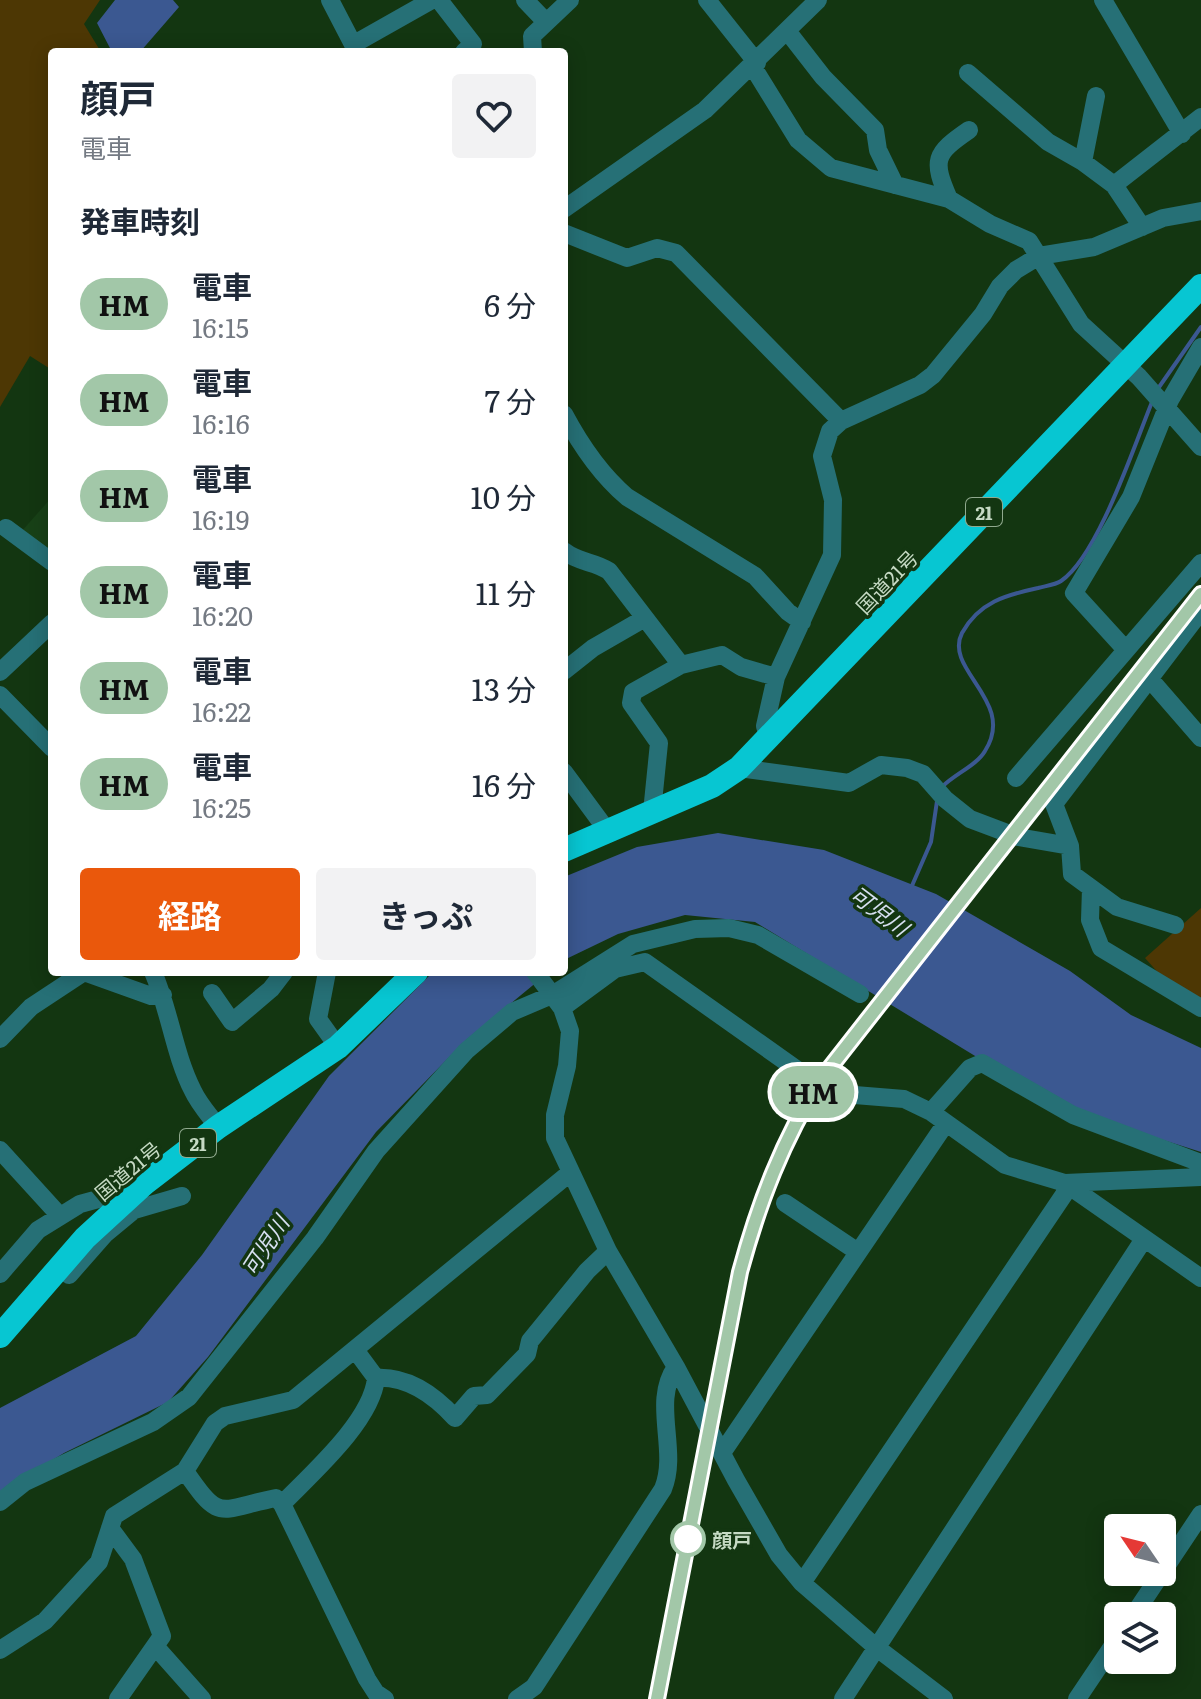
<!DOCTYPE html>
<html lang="ja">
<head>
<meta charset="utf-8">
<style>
	body { margin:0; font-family:Literata,"Noto Sans JP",serif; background:#f2f2f3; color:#1f2937; height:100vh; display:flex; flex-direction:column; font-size:30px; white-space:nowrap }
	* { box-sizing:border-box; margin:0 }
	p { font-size:26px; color:#747a83 }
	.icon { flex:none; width:44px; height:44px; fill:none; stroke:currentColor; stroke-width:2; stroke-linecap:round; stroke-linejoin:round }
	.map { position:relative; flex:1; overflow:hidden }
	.details { position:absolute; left:48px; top:48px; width:520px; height:928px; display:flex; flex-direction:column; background:#fff; border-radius:8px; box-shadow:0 4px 20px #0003 }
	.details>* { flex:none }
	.badge { padding:0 16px; border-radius:26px; font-size:28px; line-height:52px }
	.needle { width:52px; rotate:305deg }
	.tools { position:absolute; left:1104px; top:1514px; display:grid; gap:16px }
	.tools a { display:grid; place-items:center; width:72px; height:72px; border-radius:8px; background:#fff; box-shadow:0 4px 20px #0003; font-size:40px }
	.map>.badge { position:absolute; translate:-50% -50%; box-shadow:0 0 0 4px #fff }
	h2 { padding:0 32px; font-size:30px; line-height:72px }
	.round { display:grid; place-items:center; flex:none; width:84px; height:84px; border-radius:8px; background:#f2f2f3 }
	.headline { display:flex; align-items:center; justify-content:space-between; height:136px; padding:0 32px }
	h1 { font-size:38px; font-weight:700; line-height:60px }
	.button { display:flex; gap:16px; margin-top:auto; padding:16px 32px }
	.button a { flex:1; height:92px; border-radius:8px; background:#ea580c; color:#fff; font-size:32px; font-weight:700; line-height:92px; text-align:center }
	.button a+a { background:#f2f2f3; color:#1f2937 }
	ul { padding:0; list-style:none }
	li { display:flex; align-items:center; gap:24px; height:96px; padding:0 32px }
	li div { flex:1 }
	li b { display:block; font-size:30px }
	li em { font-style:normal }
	li .badge { min-width:88px; font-weight:700; text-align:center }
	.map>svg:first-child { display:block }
	.built { fill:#184117 }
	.green { fill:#4d3704 }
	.water { fill:#3b5891 }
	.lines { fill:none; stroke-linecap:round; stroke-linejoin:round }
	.stream { stroke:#3b5891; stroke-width:4 }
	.minor { stroke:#267076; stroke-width:18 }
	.highway { stroke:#07c6d2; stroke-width:24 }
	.rail { stroke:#99b097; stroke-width:4; stroke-dasharray:10 10; stroke-linecap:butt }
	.line-casing { stroke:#fff; stroke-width:18 }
	.line { stroke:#a2c7a8; stroke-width:12 }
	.stop-dot { fill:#fff; stroke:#a2c7a8; stroke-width:4 }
	.labels { text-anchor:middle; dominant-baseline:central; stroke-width:7; stroke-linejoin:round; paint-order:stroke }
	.shield { fill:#133611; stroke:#90a98e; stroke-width:2 }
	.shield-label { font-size:18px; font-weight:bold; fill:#c6dac4 }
	.street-label { font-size:20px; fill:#c6dac4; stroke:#133611 }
	.stop-label { font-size:20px; font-weight:bold; fill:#c6dac4; stroke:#133611; text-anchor:start }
	.water-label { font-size:22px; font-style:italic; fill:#d7e0f2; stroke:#133611 }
</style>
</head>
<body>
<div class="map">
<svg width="1201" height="1699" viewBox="0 0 1201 1699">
	<rect width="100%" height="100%" fill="#133611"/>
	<path class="built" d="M52,497V557L21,532Z"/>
	<path class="green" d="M0,0H100L84,24L101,52H52V370L30,356L0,407Z
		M1201,908V1002L1169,985L1145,958Z"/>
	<path class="water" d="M115,0H173L179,7L140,52H112L97,23Z
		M718,833L824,850L936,894L1070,971L1131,1015L1201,1048V1152L1094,1118L985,1062L755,922L685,915L618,934L564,960V877L637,847Z
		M433,972H549L465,1041L376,1132L208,1357L168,1402L64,1453L0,1492V1408L136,1336L202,1255L329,1076Z"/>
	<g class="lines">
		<path class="stream" d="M1157,390L1201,327
			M943,786C955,774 977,765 985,751C1017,701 943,670 962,633C979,602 1006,595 1038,588C1045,586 1055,585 1061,581C1098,556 1134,446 1152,402
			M911,888L931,842L937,801"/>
		<path class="minor" d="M330,0L357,52
			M439,0L473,44L464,52
			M525,0L546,22
			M707,0L757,63
			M1103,0L1182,134
			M788,32L823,77L875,130L878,150L895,185
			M354,44L432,0
			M533,52L532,36L570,0
			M753,67L798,140L831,168L949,199L990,224L1029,241L1081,324L1139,377L1201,447
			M968,73L1048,142L1083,162
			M1096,96L1083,162L1114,185L1142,227
			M1114,185L1201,117
			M949,199C932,160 934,154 969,130
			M564,209L705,110L818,0
			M564,233L627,258L657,248L676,253L841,421
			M564,414C581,446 600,474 627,497L755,576L788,612L802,622
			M6,528L52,562
			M564,551C579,563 594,561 609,571L681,665L722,655L741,667L776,677
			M1126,650L1074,593L1131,497L1170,400L1201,347
			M564,671L593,648L645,618
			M0,672L52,623
			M1148,677L1201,738
			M0,695L52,748
			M769,739L765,726L776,677L832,555L833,500L822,456L830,431L841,421L920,385L933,375L983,314L1000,286L1016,270L1039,256L1094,247L1163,218L1201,211
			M739,768L849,783L881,765L907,768L923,774L945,799L970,819L1018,837L1070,846L1072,874L1117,907L1175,925
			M564,772L606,829
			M1016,778L1201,563
			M652,812L659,743L631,703L633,692L681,665
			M1070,846L1054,804L1201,611
			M1091,888L1090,920L1101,948L1201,1008
			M84,972L151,996L163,995
			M153,972C170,1011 174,1054 193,1091C199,1104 210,1116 218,1127
			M327,972L318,1019L338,1047
			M535,972L562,1008L570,1031L567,1066L555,1115V1138L608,1251L676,1367L736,1480L779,1555L802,1583L877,1648L944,1699
			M212,993L232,1022L271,989L284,972
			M562,1008L615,969L645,962L830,1093L904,1099L931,1112L1005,1165L1065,1183L1201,1278
			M0,1039L31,1007L84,972
			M931,1112L970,1068L982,1063L1073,1115L1201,1163
			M0,1150L60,1216
			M1065,1183L1201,1177
			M785,1203L858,1252
			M0,1274L38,1230L80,1204L102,1198L140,1178
			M69,1275L105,1234L134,1210L182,1196
			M356,1351L376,1378C372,1421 311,1474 282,1504L367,1679L376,1693L385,1699
			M376,1378C408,1376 434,1395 455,1418L474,1396L487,1395L527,1354L530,1341L587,1271L608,1251
			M722,1453L946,1123
			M185,1471C221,1523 217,1510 276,1498L282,1504
			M0,1502L25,1482L153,1422L189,1397L315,1238L376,1151L466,1051L512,1012L552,995L633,944L695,929L729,928L758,935L860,994
			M110,1528L133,1559L162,1636L118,1699
			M802,1583L1065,1193V1183
			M1133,1616L1201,1514
			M155,1646L202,1699
			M0,1650L45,1621L99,1562L114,1516L185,1471L215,1423L225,1416L293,1400L571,1172
			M517,1699L534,1687L663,1489C679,1450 651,1402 676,1367
			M843,1699L1144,1239
			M1077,1699L1118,1638"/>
		<path class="highway" d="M564,850L712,786L739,768L1201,286
			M0,1336L85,1238L145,1183L218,1127L338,1047L416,972"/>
		<path class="rail" d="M657,1699L740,1272C760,1202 783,1140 821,1079L1201,594"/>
	</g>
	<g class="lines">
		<defs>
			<path id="line" d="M657,1699L740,1272C759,1202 783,1140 821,1079L1201,594"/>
		</defs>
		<use href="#line" class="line-casing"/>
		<use href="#line" class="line"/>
	</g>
	<circle class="stop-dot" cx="688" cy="1539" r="16"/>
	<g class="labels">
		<g class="shield">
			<rect x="966" y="498" width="36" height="28" rx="6"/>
			<rect x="180" y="1129" width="36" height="28" rx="6"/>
		</g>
		<g class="shield-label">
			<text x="984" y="512">21</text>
			<text x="198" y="1143">21</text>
		</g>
		<g class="street-label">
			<text transform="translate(886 581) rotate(-46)">国道21号</text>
			<text transform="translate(127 1170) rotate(-40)">国道21号</text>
		</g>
		<g class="stop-label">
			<text x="712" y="1539">顔戸</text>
		</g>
		<g class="water-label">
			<text transform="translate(880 910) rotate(37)">可児川</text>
			<text transform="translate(264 1245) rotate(-57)">可児川</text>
		</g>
	</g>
</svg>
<div class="tools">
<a><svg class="needle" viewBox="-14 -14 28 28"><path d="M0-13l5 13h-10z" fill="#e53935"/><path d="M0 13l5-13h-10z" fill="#747a83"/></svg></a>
<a><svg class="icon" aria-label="layers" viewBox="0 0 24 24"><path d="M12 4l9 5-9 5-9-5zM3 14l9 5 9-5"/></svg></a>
</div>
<b class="badge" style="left:813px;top:1092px;background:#a2c7a8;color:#111">HM</b>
<section class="details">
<div class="headline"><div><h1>顔戸</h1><p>電車</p></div><a class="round"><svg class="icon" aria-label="heart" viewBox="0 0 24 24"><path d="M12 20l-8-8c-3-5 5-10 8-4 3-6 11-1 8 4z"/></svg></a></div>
<h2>発車時刻</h2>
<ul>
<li><span class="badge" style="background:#a2c7a8;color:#111">HM</span><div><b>電車</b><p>16:15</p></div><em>6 分</em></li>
<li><span class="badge" style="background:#a2c7a8;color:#111">HM</span><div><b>電車</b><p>16:16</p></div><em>7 分</em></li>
<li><span class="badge" style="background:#a2c7a8;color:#111">HM</span><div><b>電車</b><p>16:19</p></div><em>10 分</em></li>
<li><span class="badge" style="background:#a2c7a8;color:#111">HM</span><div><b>電車</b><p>16:20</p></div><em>11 分</em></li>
<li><span class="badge" style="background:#a2c7a8;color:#111">HM</span><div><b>電車</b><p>16:22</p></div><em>13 分</em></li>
<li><span class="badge" style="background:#a2c7a8;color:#111">HM</span><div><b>電車</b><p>16:25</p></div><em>16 分</em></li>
</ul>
<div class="button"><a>経路</a><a>きっぷ</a></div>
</section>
</div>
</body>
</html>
